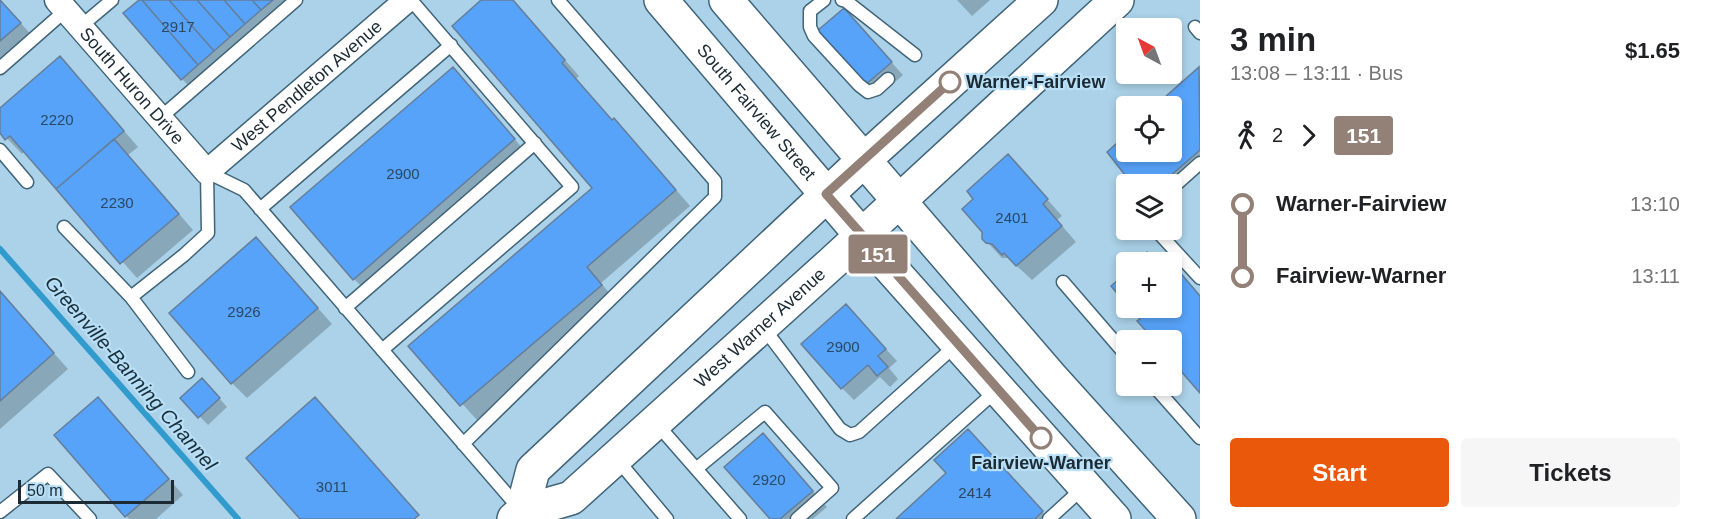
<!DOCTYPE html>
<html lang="en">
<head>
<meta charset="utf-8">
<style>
	body { margin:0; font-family:Arial,sans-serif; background:#f6f6f6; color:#202124; height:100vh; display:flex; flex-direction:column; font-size:22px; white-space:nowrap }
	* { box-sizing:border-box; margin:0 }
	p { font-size:20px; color:#757577 }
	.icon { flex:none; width:33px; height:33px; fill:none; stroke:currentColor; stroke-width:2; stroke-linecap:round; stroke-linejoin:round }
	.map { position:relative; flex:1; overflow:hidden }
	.sheet { display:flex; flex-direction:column; background:#fff; width:510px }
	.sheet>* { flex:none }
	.badge { padding:0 12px; border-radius:4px; font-size:21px; line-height:39px }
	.needle { width:39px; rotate:319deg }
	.controls { position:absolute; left:1116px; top:18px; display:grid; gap:12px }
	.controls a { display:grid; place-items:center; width:66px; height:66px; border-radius:6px; background:#fff; box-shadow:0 3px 9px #0003; font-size:30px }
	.scale { position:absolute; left:18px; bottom:15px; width:156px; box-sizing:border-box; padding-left:6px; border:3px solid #1b2a33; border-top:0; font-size:16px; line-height:21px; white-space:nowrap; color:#1b2a33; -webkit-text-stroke:4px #b8dff6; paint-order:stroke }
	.map>.badge { position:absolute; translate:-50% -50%; box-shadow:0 0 0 3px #fff }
	.legs { display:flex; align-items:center; gap:9px; height:66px; padding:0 30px; font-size:20px }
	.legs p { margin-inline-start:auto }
	.headline { display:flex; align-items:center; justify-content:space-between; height:102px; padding:0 30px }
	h1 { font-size:33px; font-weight:800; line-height:45px }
	.cta { display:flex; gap:12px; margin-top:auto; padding:12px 30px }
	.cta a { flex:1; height:69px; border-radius:6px; background:#ea580c; color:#fff; font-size:24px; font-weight:800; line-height:69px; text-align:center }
	.cta a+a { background:#f6f6f6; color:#202124 }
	ul { padding:0 30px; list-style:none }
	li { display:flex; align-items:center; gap:21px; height:72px; font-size:22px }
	li i { display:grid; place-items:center; width:9px; height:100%; margin:0 8px; background:currentColor }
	li i::after { content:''; width:15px; height:15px; margin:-8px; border:4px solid; border-radius:50%; background:#fff }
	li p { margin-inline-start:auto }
	li:first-child i { background:linear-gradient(#0000 50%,currentColor 0) }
	li:last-child i { background:linear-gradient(currentColor 50%,#0000 0) }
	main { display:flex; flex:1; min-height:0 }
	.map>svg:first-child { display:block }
	.shadow { fill:#0003 }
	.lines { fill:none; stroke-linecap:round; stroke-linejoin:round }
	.stream { stroke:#309bcc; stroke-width:6 }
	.building { fill:#57a3f9; stroke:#657d99; stroke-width:1.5 }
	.service-casing { stroke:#406478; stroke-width:15 }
	.minor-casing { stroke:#406478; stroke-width:27 }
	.secondary-casing { stroke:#406478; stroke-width:36 }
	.primary-casing { stroke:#406478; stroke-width:36 }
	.service { stroke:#fff; stroke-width:12 }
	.minor { stroke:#fff; stroke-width:24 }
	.secondary { stroke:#fff; stroke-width:33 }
	.primary { stroke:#fff; stroke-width:33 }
	.line-1-casing { stroke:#fff; stroke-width:14 }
	.line-1 { stroke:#938177; stroke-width:9 }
	.stop-1-dot { fill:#fff; stroke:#938177; stroke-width:3 }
	.labels { text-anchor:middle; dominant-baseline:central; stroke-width:4.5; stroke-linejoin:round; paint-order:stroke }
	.number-label { font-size:15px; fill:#2a4864 }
	.stop-label { font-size:18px; font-weight:bold; fill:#1b2a33; stroke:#b8dff6; text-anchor:start }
	.street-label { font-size:18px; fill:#1b2a33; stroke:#b8dff6 }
	.water-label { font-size:20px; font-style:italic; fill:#182e3a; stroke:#b8dff6 }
</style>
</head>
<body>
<main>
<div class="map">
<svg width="1200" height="519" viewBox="0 0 1200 519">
	<rect width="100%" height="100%" fill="#abd2e9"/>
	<path class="shadow" d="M0,0L35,39L0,69Z
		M141,0H290L194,91L182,79Z
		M484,0H513L579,76L576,79L613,121L614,120L629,135L690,206L601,283L616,301L477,420L410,346L594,188Z
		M957,0H990L972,16Z
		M844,10L903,75L878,97L866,85Z
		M1199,70L1200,173L1172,198V184H1135L1109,152L1126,136V152H1172V106H1159Z
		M75,74L138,147L128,155L193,230L137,278L25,151L22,154L0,131V110Z
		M468,84L529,156L369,294L354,279Z
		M1023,172L1062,216L1057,220L1076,242L1032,280L1008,258H1002L987,242Z
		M271,255L332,324L247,398L232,383Z
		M1172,264L1200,296V391L1172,358V340H1156L1139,321L1142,319L1132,308H1172Z
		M0,293L68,369L0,429Z
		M846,306L897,361L889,368L898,379L890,387L880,377L854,400L842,388Z
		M210,388L227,407L208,425L182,398Z
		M113,415L183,495L156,519H129L56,436Z
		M763,435L827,507L813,519H772Z
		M983,446L1049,519H898L948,473Z"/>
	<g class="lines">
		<path class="stream" d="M0,249L238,519"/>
	</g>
	<path class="building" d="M0,0L21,23L0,41Z
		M139,0H142L198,65L181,80L123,13Z
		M142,0H169L214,51L198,65Z
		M169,0H197L230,37L214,51Z
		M197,0H224L245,24L230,37Z
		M224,0H252L261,10L245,24Z
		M252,0H273L261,10Z
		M481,0H513L565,60L562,63L612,120L614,118L676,190L587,267L602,285L460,406L408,346L592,188L452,26Z
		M844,8L892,62L864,86L817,31Z
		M60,56L124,131L56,189L10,136L5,140L0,133V108Z
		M453,67L515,139L353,280L290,207Z
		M1199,67L1200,150L1161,184H1132L1107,152L1126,135V152H1172V106H1155Z
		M114,139L179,214L120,264L56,189Z
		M1008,154L1048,199L1043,204L1062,226L1016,266L1004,253L1002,255L992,244L986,243L982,239V232L962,209L973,199L967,191Z
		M256,237L318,308L231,384L169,313Z
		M1147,252L1154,260L1162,253L1171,262H1135Z
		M1172,263L1200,296V393L1172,361V340H1154L1137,321L1140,319L1130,308H1172Z
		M1126,270V304L1111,286L1125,274L1124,272Z
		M0,291L54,353L0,401Z
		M846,304L886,349L878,356L888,367L877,376L868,365L841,389L801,344Z
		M202,378L220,398L198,418L180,398Z
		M98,397L169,479L125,517L54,435Z
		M315,397L419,515L414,519H300L246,458Z
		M968,429L1043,511L1035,519H896L946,473L934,460Z
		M763,433L813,491L780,519H770L724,467Z"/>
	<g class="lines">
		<defs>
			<path id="service" d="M824,0L810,11V27L814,36L859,85L868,92L877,89L888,79
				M842,0L846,1L915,55
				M80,27L112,0
				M1195,27L1200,33
				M0,68L66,10
				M160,118L296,0
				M0,150L27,182
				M1172,188L1200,163
				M260,209L451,45
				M64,227L131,297L184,255L208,233L207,172L244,190L518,507
				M1156,230L1200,278
				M1063,282L1126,355
				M131,297L188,372
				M345,308L535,143
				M763,327L840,429L850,435L859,432L956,345
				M382,350L572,187L411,0
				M1154,386L1200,438
				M656,423L740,519
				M463,444L715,197V181L558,0
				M616,458L667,519
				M696,469L765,412L832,488L797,519
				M0,512L48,474L90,519
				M853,519L997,390
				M1049,519L1084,487"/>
			<g id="minor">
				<path id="s1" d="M57,0L207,172L407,0"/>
			</g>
			<g id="secondary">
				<path id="s2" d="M661,0L862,236L1114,519"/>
				<path d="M726,0L1050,376L1179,519"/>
			</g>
			<g id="primary">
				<path d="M522,512L533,470L864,160L1041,0"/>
				<path id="s3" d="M514,519L522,512L571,498L833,262L1117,0"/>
			</g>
		</defs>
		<use href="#service" class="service-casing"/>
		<use href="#minor" class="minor-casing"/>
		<use href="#secondary" class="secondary-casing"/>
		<use href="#primary" class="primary-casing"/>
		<use href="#service" class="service"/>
		<use href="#minor" class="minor"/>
		<use href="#secondary" class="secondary"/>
		<use href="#primary" class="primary"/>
	</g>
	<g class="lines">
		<defs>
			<path id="line-1" d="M950,82L826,194L1041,438"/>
		</defs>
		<use href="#line-1" class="line-1-casing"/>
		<use href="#line-1" class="line-1"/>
	</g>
	<g class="stop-1-dot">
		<circle cx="950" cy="82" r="10"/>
		<circle cx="1041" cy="438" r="10"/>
	</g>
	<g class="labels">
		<g class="number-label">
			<text x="178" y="26">2917</text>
			<text x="57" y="119">2220</text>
			<text x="403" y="173">2900</text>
			<text x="117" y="202">2230</text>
			<text x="1012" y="217">2401</text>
			<text x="244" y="311">2926</text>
			<text x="843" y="346">2900</text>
			<text x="769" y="479">2920</text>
			<text x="332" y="486">3011</text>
			<text x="975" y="492">2414</text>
		</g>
		<g class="stop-label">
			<text x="966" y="82">Warner-Fairview</text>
			<text x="1041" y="463" text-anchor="middle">Fairview-Warner</text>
		</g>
		<g class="street-label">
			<text stroke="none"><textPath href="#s1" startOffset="114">South Huron Drive</textPath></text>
			<text stroke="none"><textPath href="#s1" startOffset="360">West Pendleton Avenue</textPath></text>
			<text stroke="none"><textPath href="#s2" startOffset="147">South Fairview Street</textPath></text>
			<text stroke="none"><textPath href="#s3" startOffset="316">West Warner Avenue</textPath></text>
		</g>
		<g class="water-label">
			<text transform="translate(131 373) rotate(49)">Greenville-Banning Channel</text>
		</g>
	</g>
</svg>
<div class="controls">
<a><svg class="needle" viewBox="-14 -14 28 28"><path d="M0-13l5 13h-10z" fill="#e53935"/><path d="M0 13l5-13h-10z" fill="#757577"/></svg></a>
<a><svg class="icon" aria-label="locate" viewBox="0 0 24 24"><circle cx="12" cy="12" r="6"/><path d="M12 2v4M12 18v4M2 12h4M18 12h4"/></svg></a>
<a><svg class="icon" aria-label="layers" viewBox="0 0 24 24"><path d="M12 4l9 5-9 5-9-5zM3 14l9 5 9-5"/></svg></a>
<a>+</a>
<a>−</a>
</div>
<div class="scale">50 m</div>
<b class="badge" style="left:878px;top:254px;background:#938177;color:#fff">151</b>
</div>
<section class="sheet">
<div class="headline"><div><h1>3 min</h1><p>13:08 – 13:11 · Bus</p></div><b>$1.65</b></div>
<div class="legs"><svg class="icon" aria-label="walk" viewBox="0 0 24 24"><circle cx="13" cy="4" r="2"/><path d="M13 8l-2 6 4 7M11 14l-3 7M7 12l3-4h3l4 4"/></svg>2<svg class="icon" aria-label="forward" viewBox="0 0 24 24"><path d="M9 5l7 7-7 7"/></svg><b class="badge" style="background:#938177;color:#fff">151</b></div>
<ul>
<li><i style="color:#938177"></i><b>Warner-Fairview</b><p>13:10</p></li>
<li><i style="color:#938177"></i><b>Fairview-Warner</b><p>13:11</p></li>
</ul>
<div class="cta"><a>Start</a><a>Tickets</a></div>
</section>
</main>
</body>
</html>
